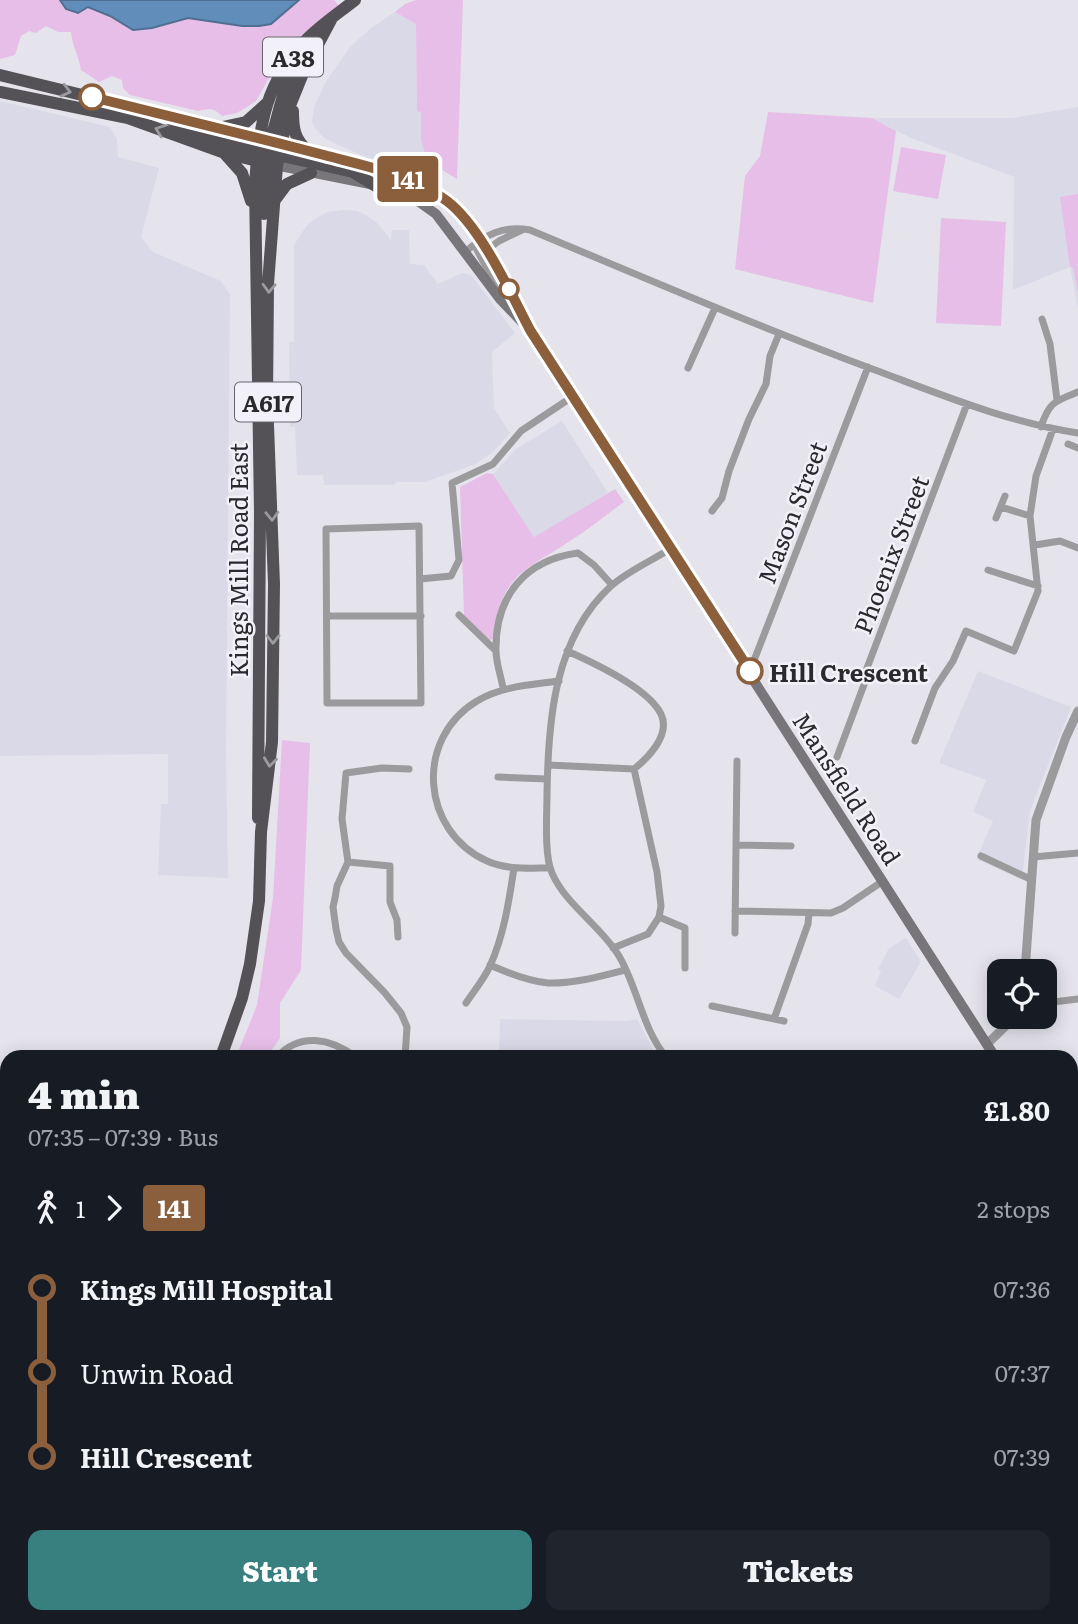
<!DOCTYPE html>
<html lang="en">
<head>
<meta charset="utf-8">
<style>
	body { margin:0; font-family:Literata,serif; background:#20242c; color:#f1f3f6; height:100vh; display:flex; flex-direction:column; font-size:26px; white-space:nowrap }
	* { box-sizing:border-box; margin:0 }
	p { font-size:23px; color:#9ea1a6 }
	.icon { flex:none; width:38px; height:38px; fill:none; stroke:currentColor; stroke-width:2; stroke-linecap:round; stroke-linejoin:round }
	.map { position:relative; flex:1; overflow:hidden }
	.sheet { position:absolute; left:0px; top:1050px; width:1078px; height:574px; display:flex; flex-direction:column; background:#171b24; border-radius:21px 21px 0 0; box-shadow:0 4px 18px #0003 }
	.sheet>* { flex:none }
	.badge { padding:0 14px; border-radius:5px; font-size:24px; line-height:46px }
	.controls { position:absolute; left:987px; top:959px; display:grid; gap:14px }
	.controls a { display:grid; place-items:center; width:70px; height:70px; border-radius:14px; background:#171b24; box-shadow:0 4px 18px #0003; font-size:35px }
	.map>.badge { position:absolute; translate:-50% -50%; box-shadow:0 0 0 4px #fff }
	.legs { display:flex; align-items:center; gap:10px; height:77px; padding:0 28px; font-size:23px }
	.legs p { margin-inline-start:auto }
	.head { display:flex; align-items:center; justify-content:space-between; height:119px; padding:0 28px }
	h1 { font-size:38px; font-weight:800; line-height:52px }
	.button { display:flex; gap:14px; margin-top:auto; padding:14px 28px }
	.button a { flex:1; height:80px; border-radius:14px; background:#37807f; color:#fff; font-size:28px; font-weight:800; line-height:80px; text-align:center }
	.button a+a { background:#20242c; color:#f1f3f6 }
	ul { padding:0 28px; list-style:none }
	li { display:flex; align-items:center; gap:24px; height:84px; font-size:26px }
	li i { display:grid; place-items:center; width:10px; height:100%; margin:0 9px; background:currentColor }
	li i::after { content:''; width:18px; height:18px; margin:-9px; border:5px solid; border-radius:50%; background:#171b24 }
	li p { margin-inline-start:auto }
	li:first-child i { background:linear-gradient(#0000 50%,currentColor 0) }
	li:last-child i { background:linear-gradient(currentColor 50%,#0000 0) }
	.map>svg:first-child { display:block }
	.built { fill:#dad9e8 }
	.green { fill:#e7bee7 }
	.water { fill:#618dbb; stroke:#506f90; stroke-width:2 }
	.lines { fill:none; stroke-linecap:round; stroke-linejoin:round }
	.minor { stroke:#9b9a9d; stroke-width:7 }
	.tertiary { stroke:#9b9a9d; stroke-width:9 }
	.secondary { stroke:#78767a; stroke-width:10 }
	.trunk { stroke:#545256; stroke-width:12 }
	.oneway { stroke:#9b9a9f }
	.line-1-casing { stroke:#fff; stroke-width:16 }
	.line-1 { stroke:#8b5e3c; stroke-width:10 }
	.stop-1-dot { fill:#fff; stroke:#8b5e3c; stroke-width:3.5 }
	.labels { text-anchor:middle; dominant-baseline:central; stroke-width:5; stroke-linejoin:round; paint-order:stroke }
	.shield { fill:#f2f1f9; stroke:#66666a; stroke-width:2 }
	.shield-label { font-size:23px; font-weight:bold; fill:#2a2a2d }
	.street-label { font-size:24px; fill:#2a2a2d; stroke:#f2f1f9 }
	.stop-label { font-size:24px; font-weight:bold; fill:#2a2a2d; stroke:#f2f1f9; text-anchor:start }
</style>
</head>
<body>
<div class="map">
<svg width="1078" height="1624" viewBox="0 0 1078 1624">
	<rect width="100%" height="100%" fill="#e5e4ec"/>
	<path class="built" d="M395,12L416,24L417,110L421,111L424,152L422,177L365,157L324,138L315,128L312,121L314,107L325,83L350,47L371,28Z
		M0,101L110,127L117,139L118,157L159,168L141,237L153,252L221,281L230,294L226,752L228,878L158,875L161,804H168V754L0,756Z
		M1078,107V309L1070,267L1013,290L1014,177L911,138L872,118H1012Z
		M343,210L357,211L366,215L377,223L391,240L392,230H409L410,264L424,265L438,284L462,273L471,275L515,333L492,352L494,408L510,433L494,451L476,464L425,482H396L395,485H324L323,475H297L295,427H290L289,342H294V245L307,225L318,217L328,212Z
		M562,421L608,493L534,537L493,474L516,449Z
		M978,671L1071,707L1030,811L1022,880L976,859L993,821L973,812L986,780L939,763Z
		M906,938L921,962L899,999L875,986L881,971L878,969L889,948Z
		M500,1019L626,1021L637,1019L657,1057H499Z"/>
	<path class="green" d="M0,0H60L66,9L88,7L110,16L133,30L152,28L188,18L242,26H259L271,24L299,0H334L339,6L282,55L256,101L237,113L222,116C215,108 208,108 198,111L130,95L123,88L122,80L112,76L99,82L81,70C79,56 72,46 71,32H58L46,26L36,33L29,31L21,36L15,55L0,59Z
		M416,0H463L457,179L427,161L421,139V112L417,111L416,24L395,12L405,4Z
		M768,112L872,118L896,131L873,303L735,269L745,176L760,156Z
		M901,147L946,155L938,199L893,191Z
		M1078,194V264L1076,265L1078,266V292L1073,267H1070L1060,197Z
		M941,218L1006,222L1001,326L936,323Z
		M487,473L493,474L534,537L615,489L624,502C606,515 589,529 570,541C520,574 502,574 493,639L489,640L464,616L460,487Z
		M282,740L310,743L301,970L280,1003V1038L267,1057H236L257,1005L273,898Z"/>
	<path class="water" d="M60,0H299L271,24L259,26H242L188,18L152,28L133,30L110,16L88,7L78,13L66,9Z"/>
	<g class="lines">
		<path class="minor" d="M479,241L477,250L503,298
			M465,252C485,235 503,225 530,230C645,278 759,327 875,370C942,395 1007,422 1078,433
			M484,252L499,241L522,230
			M1042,319L1050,344L1057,400
			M688,368L715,308
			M1041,427C1049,402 1055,401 1078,392
			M1068,444L1078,448
			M1001,507L1030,516
			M712,511L722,498L729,471L749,419L766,384L770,356L779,334
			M996,518L1005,496
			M419,526L421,703H327L326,529Z
			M1035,545L1060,541L1078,548
			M988,570L1038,586
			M420,579L451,576L459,560L452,483L493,464L521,431L572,397
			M459,615L496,651
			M328,616H421
			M749,670L753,663L868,367
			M503,688C501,676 496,663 496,651C495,596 525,560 578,553L594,565L612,585
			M915,741L935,688L953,661L966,631L1014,651L1038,591L1030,516L1036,476L1053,429
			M837,757L865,682L864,676L967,404
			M548,765L634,769C648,758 671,735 661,714C648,688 592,662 567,651
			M498,777L547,779
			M737,845L791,846
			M981,856L1032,880
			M1033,857L1078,853
			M348,862L390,866V902L397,920L398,937
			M550,868C529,868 507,870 487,861C421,831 414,739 477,701C502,686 530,685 559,681
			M735,911L831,913L843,908L883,881
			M659,917L685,928V968
			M735,933L737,761
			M613,948L648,934L659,917L661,906L657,872L634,769
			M490,965C508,973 528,981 548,983C574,984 601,976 625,970
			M466,1003C474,991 484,979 490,966C504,935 509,901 514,868
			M1045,1003L1078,999
			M712,1006L784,1021
			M774,1019L808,924L809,913
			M277,1057C300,1032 330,1038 356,1057
			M405,1057L407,1027L401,1013L385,993L346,953L339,942L336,929L333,907L335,898L337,886L348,862L342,819L346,773L382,768L409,769
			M666,1057C642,1028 638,988 619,956C602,927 565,904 552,873C544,856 547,814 547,794C548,721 554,638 611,586C628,571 651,561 670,549
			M1071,1218L1078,1222
			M1071,1429L1078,1424
			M0,1529L7,1527
			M1071,1573L1078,1570
			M479,1617V1624
			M636,1617L637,1618
			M855,1617L863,1624
			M941,1617L946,1624
			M205,1624L228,1621
			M575,1624L576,1617"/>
		<path class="tertiary" d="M1025,971L1036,820L1066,737L1078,711
			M987,1044L1015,1017
			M1071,1302L1078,1300
			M701,1624L706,1617"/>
		<path class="secondary" d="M221,129L258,137L411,180L448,201L461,214L480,240L530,330L572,397L995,1057
			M270,164L390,188L408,194L436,214L500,299L522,322
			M1071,1130L1078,1134
			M0,1301L7,1309
			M228,1617L229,1624"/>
		<path class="trunk" d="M0,75L218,128L246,122L266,104
			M0,92L128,118L225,153L257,161
			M293,111C293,128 294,139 308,151
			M172,121L187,129L263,152
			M274,152L278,155L353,172L376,186
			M225,154L242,173L251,201
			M261,156C281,130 276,86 304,59
			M275,200L287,184L311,173
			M264,214C264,187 260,163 281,143
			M258,818L260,512L255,184C259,126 265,81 308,38C322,24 340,12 355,0
			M221,1057L242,998L250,964L259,901L261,832L272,742L274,584L267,399L268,284L277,166L289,108L304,71L331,20
			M0,1274L7,1269
			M0,1291L7,1286
			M0,1311L7,1314"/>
	</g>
	<defs><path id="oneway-chevron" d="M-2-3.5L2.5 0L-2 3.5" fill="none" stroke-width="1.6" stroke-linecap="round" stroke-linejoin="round" transform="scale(1.75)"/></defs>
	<g class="oneway">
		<use href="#oneway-chevron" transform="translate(66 91) rotate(14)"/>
		<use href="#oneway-chevron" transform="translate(160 130) rotate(-160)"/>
		<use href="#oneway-chevron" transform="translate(269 288) rotate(92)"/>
		<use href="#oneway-chevron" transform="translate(272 516) rotate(88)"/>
		<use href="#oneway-chevron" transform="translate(273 639) rotate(90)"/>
		<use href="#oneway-chevron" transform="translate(270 762) rotate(97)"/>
	</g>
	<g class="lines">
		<defs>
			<path id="line-1" d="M92,97C170,116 247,135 324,155C365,166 413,175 447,201C481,227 510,292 530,330L750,671"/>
		</defs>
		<use href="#line-1" class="line-1-casing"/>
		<use href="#line-1" class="line-1"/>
	</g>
	<g class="stop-1-dot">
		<circle cx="92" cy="97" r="12"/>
		<circle cx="509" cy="289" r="9"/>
		<circle cx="750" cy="671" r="12"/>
	</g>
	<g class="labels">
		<g class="shield">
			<rect x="263" y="37.5" width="60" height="39" rx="5"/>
			<rect x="235" y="382.5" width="66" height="39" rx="5"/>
		</g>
		<g class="shield-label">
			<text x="293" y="57">A38</text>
			<text x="268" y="402">A617</text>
		</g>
		<g class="street-label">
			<text transform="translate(791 512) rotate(-69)">Mason Street</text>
			<text transform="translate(890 554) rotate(-69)">Phoenix Street</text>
			<text transform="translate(237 560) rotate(-90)">Kings Mill Road East</text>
			<text transform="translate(848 788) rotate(57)">Mansfield Road</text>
		</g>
		<g class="stop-label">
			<text x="769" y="671">Hill Crescent</text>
		</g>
	</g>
</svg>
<div class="controls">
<a><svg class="icon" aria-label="locate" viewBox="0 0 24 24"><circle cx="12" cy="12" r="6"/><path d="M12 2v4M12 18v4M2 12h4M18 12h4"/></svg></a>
</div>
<b class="badge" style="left:408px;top:179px;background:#8b5e3c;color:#fff">141</b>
<section class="sheet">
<div class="head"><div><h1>4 min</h1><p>07:35 – 07:39 · Bus</p></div><b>£1.80</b></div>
<div class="legs"><svg class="icon" aria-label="walk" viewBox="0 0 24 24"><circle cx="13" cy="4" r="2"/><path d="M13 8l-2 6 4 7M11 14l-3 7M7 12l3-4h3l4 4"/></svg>1<svg class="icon" aria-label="forward" viewBox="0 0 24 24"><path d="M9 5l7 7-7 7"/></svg><b class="badge" style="background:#8b5e3c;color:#fff">141</b><p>2 stops</p></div>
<ul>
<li><i style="color:#8b5e3c"></i><b>Kings Mill Hospital</b><p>07:36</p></li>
<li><i style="color:#8b5e3c"></i><span>Unwin Road</span><p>07:37</p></li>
<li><i style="color:#8b5e3c"></i><b>Hill Crescent</b><p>07:39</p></li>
</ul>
<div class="button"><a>Start</a><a>Tickets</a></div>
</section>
</div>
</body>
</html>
